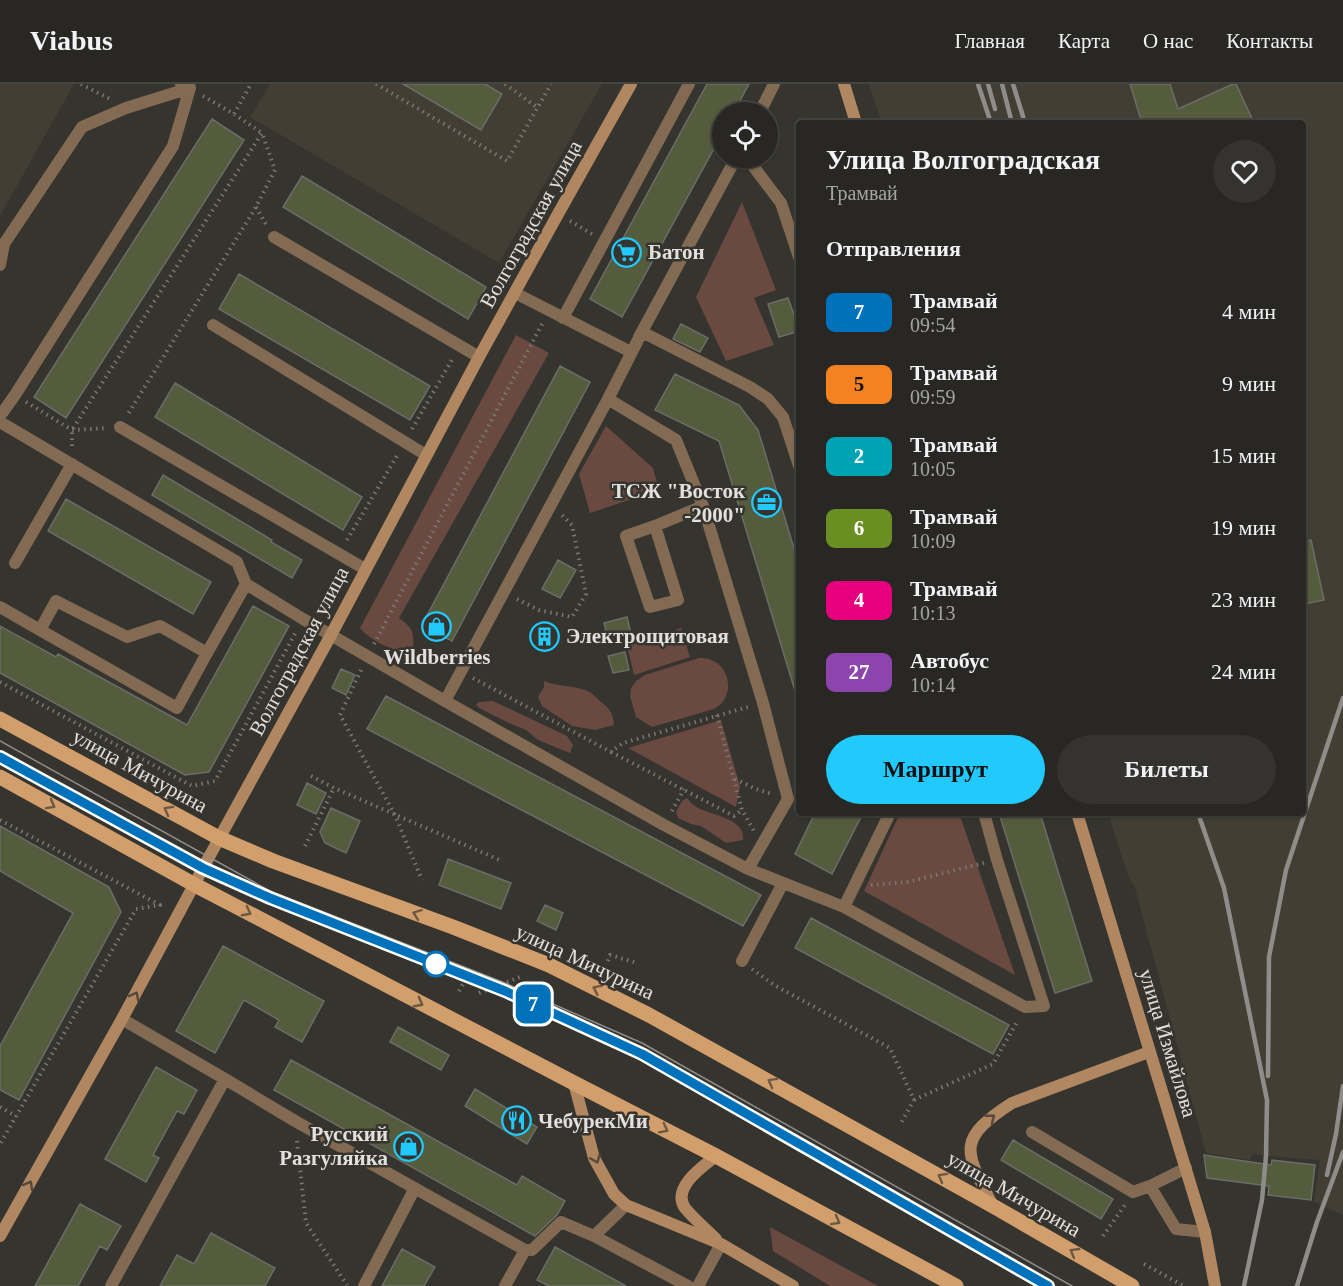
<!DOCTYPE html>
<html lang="ru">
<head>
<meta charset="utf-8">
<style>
	body { margin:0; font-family:"Times New Roman",serif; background:#343330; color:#f1f3f6; height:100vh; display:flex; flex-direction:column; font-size:22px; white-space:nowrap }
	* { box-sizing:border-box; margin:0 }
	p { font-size:20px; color:#a5a5a6 }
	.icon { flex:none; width:33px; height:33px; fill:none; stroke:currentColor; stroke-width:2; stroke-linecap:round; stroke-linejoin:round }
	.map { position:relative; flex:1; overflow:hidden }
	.panel { position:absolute; left:796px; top:36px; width:510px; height:696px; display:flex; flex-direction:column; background:#282723; border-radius:6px; box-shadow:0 2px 4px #0004,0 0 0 2px #444441 }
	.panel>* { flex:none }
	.badge { padding:0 12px; border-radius:9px; font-size:21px; line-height:39px }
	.controls { position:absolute; left:712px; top:18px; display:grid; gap:12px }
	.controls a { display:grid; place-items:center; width:66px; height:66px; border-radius:50%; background:#282723; box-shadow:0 2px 4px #0004,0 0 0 2px #444441; font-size:30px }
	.map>.badge { position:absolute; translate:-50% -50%; box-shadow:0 0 0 3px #fff }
	h2 { padding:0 30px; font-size:22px; line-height:54px }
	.round { display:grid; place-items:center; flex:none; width:63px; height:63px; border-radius:32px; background:#343330 }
	.summary { display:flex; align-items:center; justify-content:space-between; height:102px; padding:0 30px }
	h1 { font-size:28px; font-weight:700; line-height:45px }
	.primary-button { display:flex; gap:12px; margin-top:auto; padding:12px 30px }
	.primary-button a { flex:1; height:69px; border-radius:36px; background:#21c9fd; color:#111; font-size:24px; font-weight:700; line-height:69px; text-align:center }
	.primary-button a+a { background:#343330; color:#f1f3f6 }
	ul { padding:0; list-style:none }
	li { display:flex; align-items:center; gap:18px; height:72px; padding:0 30px }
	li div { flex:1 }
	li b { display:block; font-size:22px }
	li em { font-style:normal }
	li .badge { min-width:66px; font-weight:700; text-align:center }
	header { display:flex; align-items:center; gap:36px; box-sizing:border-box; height:84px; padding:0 30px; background:#282723; border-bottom:2px solid #444441 }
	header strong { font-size:28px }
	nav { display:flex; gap:33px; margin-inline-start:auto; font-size:21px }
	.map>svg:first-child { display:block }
	.built { fill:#423e34 }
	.green { fill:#694940 }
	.building { fill:#555b3d; stroke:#6b6d68; stroke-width:1.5 }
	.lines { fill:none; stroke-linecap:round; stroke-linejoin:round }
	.path { stroke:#797873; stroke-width:4; stroke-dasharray:1.5 4.5; stroke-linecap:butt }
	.lane { stroke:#836a52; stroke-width:12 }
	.secondary { stroke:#b08761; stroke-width:12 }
	.primary { stroke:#d29e6b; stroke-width:15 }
	.tram { stroke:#8e8d89; stroke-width:1.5 }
	.rail { stroke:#8e8d89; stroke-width:4.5 }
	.oneway { stroke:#6c5944 }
	.oneway2 { stroke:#54493c }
	.line-casing { stroke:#fff; stroke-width:14 }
	.line { stroke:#0072bc; stroke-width:9 }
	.stop-dot { fill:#fff; stroke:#0072bc; stroke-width:3 }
	.labels { text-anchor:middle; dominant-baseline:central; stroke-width:5; stroke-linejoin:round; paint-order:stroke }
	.street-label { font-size:21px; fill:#e1e0dd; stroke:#35342f }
	.poi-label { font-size:21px; font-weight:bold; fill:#e1e0dd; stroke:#35342f; text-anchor:start }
</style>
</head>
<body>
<header>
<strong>Viabus</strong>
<nav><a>Главная</a><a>Карта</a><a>О нас</a><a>Контакты</a></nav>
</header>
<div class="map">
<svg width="1343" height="1202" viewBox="0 0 1343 1202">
	<rect width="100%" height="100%" fill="#35342f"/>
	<path class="built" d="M0,0H74L0,132Z
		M270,0H602L499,179L250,33Z
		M869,0H1343V1131L1314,1118L1320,1076L1266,1072L1253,1070L1250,1076L1206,1069L1135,804L1128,792L1108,729H1304V39H882Z"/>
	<path class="green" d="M742,118L776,206L754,214L774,261L726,277L696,213Z
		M516,251L549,269L399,534C413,544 414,548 413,565L405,569C389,564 372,558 360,544Z
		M606,342L653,384L659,406L590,429L579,390Z
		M681,544L690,573L634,591L627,562Z
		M699,574C729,572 739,612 714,625L652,643L636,633L630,612L631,604L636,597L645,591Z
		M544,597C558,603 576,601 590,608C594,611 598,615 601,618C610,625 613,629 614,641L595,646L572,642L542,622L538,613L544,603Z
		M493,617L567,652L573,661L570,669L538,656L526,646L509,639L479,624L476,621L479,618Z
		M721,636L740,702L736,723L628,664Z
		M687,714C690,718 693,721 698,724C712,731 746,735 743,756L726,759L701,742L691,740L678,734L676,728L682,717Z
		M900,729H959L1015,891L864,807Z
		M770,1143L878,1202H830L773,1167Z"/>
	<path class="building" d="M403,0H485L502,10L481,46Z
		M707,0H749L734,28H723V48L622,233L590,215Z
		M1130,0H1170L1178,25L1233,0H1236L1254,39H1142Z
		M212,35L244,56L66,334L34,313Z
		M302,92L486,203L468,235L283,123Z
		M239,190L430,302L410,336L219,225Z
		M788,214L800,247L779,253L768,220Z
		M681,240L708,254L700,268L673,255Z
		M560,282L590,298L452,557L422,541Z
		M675,290L739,321L758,346L800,484V606L795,607L719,357L655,326Z
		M175,299L362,413L343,446L155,333Z
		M163,391L272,456L271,458L302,476L292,494L152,411Z
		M66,415L211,498L193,530L48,447Z
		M1311,456L1324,516L1304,520V457Z
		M558,476L576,486L560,514L542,505Z
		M253,522L289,542L209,688L185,691L0,589V542L56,573L58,570L187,641Z
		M627,533L631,550L608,555L604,539Z
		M625,568L629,586L613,589L608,572Z
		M341,585L355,591L346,611L332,604Z
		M386,612L761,811L743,842L367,645Z
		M307,699L326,709L316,730L297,721Z
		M331,724L360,737L346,769L325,759L320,748Z
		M815,729H863L832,790L795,770Z
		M999,729H1040L1092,897L1055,909Z
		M0,742L109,803L121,828L19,1016L0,1006V962L73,829L0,787Z
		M448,775L511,799L501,825L439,801Z
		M545,821L563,829L556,846L537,837Z
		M811,834L1009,941L993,970L795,864Z
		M223,862L324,917L302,958L275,943L279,936L244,916L215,969L176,947Z
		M398,943L449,971L441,986L390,958Z
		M291,976L517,1101L522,1092L565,1117L557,1131L535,1152L274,1006Z
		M156,983L197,1006L184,1030L177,1027L153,1071L159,1074L146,1098L105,1075Z
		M475,1005L537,1043L527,1060L465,1022Z
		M1013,1056L1113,1115L1101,1135L1001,1076Z
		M1204,1071L1271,1081L1272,1076L1315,1081L1311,1116L1268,1111L1269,1102L1207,1094Z
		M80,1120L121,1142L107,1166L100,1162L78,1202H35Z
		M211,1149L275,1184L265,1202H160L177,1171L194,1180Z
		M555,1163L626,1202H549L537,1196Z
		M402,1165L435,1183L424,1202H382Z"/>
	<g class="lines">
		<path class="path" d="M81,0L110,15
			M376,0L507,77L551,0
			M505,0L538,24
			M203,12L234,30L262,49
			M234,30L251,0
			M256,123L267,142
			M570,137L592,150
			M26,318L72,346L107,344
			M412,345L453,274
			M72,362V346L262,49L275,86L256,123L128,330
			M347,456L398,370
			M517,515L539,526L572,533L586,510L572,441L562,431
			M374,560L542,240
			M361,586L340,631L395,731L422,796
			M473,594L611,668L623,659L748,623
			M0,598L192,702L215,697L297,546
			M717,631L742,726L754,747
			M611,668L734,732L742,726
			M311,692L334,704L502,777
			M735,695L756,705L772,710
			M672,727L684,705
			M0,736L160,821L136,825L0,1060
			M305,762L334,704
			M871,801L908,798L984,779
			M608,877L610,871L637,879
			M752,885L774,901L890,964L914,1016L901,1039
			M459,907L463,900
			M479,909L520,893
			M914,1016L993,980L1018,936
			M0,1023L16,1032
			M297,1057L306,1139L347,1201
			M1103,1152L1125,1121
			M1144,1180L1184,1202"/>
		<path class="lane" d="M760,28L774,0
			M747,74L781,119L800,176
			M274,153L479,273
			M0,181L4,160L82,43L126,24L190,4
			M515,209L631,268
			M563,234L689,0
			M213,241L426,371
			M639,253L736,74
			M0,332L15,311L173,62L190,4L181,0
			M0,338L237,478L246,500L303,535L445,617L608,315L642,248L750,303L768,315L783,333L800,385
			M120,343L365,485
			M655,442L678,516L650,523L626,452L655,442L703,422
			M15,479L72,380
			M0,523L40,546
			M207,569L177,624L40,546L56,517L127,553L160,542L207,569L246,500L243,493
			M445,617L664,741L748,785L788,715L763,619L703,422L676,356L608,315L611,309
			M748,785L844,823L890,729
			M844,823L1025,923L1044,922L997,776L984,729
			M742,877L783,799
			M225,995L295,1037L525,1166H532L561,1138L594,1152
			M1032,1048L1133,1108L1150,1102L1186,1084
			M1150,1102L1176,1145L1205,1148
			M626,1121L594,1152L688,1202
			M111,1202L225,995L122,935
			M364,1202L415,1104
			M505,1202L525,1166
			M698,1202L721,1160"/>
		<path class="secondary" d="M844,0L856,39
			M1077,729L1205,1148L1215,1202
			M574,999L594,1074L614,1110L626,1121L721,1160L793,1202
			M993,1122C965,1067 955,1056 1012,1019L1149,968
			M0,1152L122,935L209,773L331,551L479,273L558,130L631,0
			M716,1155C706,1145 694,1135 685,1124C671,1104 703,1082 716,1072"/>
		<path class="primary" d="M0,635L219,754L273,777L453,843L549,881L649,931L993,1122L1132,1202
			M0,693L195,801L574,999L716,1072L956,1202"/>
		<path class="tram" d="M0,657L270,807L505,899L642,959L1072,1202
			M0,673L203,785L257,808
			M598,950L642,970L1048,1202"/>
		<path class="rail" d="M978,0L991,39
			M988,0L995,25
			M1002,0L1012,39
			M1013,0L1025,39
			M1198,729L1224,804L1267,1016L1266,1072L1262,1116L1244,1202
			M1268,992L1269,873L1286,786L1343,614
			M1327,1091L1336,1050L1343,1002
			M1297,1202L1317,1138L1343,1068"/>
	</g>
	<defs><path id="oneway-chevron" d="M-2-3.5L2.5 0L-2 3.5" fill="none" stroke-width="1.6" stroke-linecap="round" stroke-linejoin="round" transform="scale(1.5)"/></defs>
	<g class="oneway">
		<use href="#oneway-chevron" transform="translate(51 721) rotate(29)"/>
		<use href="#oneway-chevron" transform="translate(168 726) rotate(-151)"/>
		<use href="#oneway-chevron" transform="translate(247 828) rotate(28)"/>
		<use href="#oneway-chevron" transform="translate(417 830) rotate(-160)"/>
		<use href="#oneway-chevron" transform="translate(597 905) rotate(-154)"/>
		<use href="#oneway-chevron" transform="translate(419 919) rotate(28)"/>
		<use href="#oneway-chevron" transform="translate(772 998) rotate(-151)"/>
		<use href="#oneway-chevron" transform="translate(664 1045) rotate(27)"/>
		<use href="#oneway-chevron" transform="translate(942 1093) rotate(-151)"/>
		<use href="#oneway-chevron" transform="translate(836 1137) rotate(29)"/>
		<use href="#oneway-chevron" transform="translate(1074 1168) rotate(-150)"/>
	</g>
	<g class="oneway2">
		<use href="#oneway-chevron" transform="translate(135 912) rotate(-62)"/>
		<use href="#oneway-chevron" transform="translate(991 1034) rotate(-38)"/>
		<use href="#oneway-chevron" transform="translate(596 1075) rotate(67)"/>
		<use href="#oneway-chevron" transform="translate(29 1101) rotate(-61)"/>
	</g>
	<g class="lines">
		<defs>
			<path id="line" d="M0,673L203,784L270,814L505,907L642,970L1048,1202"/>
		</defs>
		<use href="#line" class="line-casing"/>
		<use href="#line" class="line"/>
	</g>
	<defs>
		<symbol id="supermarket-ring" viewBox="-11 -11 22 22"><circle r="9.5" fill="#35342f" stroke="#21c9fd" stroke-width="1.5"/><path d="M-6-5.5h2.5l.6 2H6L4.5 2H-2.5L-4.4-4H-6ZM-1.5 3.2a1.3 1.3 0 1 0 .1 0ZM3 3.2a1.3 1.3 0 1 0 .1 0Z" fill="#21c9fd"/></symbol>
		<symbol id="office-ring" viewBox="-11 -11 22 22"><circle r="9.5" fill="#35342f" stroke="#21c9fd" stroke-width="1.5"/><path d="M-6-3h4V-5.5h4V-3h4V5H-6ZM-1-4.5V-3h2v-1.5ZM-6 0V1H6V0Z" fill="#21c9fd"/></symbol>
		<symbol id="shop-ring" viewBox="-11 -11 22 22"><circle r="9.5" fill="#35342f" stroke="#21c9fd" stroke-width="1.5"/><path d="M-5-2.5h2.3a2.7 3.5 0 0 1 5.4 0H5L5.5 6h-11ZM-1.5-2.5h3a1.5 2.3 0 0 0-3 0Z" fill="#21c9fd"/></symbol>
		<symbol id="building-ring" viewBox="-11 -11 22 22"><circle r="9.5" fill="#35342f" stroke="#21c9fd" stroke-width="1.5"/><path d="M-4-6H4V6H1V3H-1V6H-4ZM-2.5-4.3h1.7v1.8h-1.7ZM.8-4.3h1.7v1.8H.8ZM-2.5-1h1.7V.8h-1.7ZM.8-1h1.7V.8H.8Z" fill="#21c9fd"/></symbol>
		<symbol id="restaurant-ring" viewBox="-11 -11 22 22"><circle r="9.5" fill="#35342f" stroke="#21c9fd" stroke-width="1.5"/><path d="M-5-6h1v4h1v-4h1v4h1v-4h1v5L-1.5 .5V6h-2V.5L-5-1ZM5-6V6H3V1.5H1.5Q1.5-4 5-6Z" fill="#21c9fd"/></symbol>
	</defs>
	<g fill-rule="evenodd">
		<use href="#supermarket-ring" x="610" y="152" width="33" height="33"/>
		<use href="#office-ring" x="750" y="402" width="33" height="33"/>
		<use href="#shop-ring" x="420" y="526" width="33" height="33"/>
		<use href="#building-ring" x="528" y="536" width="33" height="33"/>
		<use href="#restaurant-ring" x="500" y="1020" width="33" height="33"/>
		<use href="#shop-ring" x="392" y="1046" width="33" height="33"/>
	</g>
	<circle class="stop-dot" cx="436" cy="880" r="12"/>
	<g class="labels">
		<g class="street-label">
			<text transform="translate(531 140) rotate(-61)">Волгоградская улица</text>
			<text transform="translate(299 567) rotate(-62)">Волгоградская улица</text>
			<text transform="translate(140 687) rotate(29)">улица Мичурина</text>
			<text transform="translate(585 878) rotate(25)">улица Мичурина</text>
			<text transform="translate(1168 959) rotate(73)">улица Измайлова</text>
			<text transform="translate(1014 1110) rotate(30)">улица Мичурина</text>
		</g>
		<g class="poi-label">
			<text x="648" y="168">Батон</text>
			<text x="745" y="407" text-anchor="end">ТСЖ "Восток<tspan x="745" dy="24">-2000"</tspan></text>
			<text x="566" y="552">Электрощитовая</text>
			<text x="437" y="573" text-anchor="middle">Wildberries</text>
			<text x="538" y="1037">ЧебурекМи</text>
			<text x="388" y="1050" text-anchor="end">Русский<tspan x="388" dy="24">Разгуляйка</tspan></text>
		</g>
	</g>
</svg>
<div class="controls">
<a><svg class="icon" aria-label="locate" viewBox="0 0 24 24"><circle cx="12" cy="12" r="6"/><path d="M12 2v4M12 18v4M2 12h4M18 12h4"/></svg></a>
</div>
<b class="badge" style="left:533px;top:920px;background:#0072bc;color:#fff">7</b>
<section class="panel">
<div class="summary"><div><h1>Улица Волгоградская</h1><p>Трамвай</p></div><a class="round"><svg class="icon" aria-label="heart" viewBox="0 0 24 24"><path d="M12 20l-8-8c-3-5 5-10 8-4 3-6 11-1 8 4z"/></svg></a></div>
<h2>Отправления</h2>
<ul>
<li><span class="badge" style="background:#0072bc;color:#fff">7</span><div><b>Трамвай</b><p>09:54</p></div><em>4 мин</em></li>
<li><span class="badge" style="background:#f58220;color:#111">5</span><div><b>Трамвай</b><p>09:59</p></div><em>9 мин</em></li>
<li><span class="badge" style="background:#00a3b4;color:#fff">2</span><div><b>Трамвай</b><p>10:05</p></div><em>15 мин</em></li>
<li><span class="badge" style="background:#6b8e23;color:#fff">6</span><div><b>Трамвай</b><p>10:09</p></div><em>19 мин</em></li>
<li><span class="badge" style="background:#e6007e;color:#fff">4</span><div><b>Трамвай</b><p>10:13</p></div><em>23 мин</em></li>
<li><span class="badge" style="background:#8e44ad;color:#fff">27</span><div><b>Автобус</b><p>10:14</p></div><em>24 мин</em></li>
</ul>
<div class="primary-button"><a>Маршрут</a><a>Билеты</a></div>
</section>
</div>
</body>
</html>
